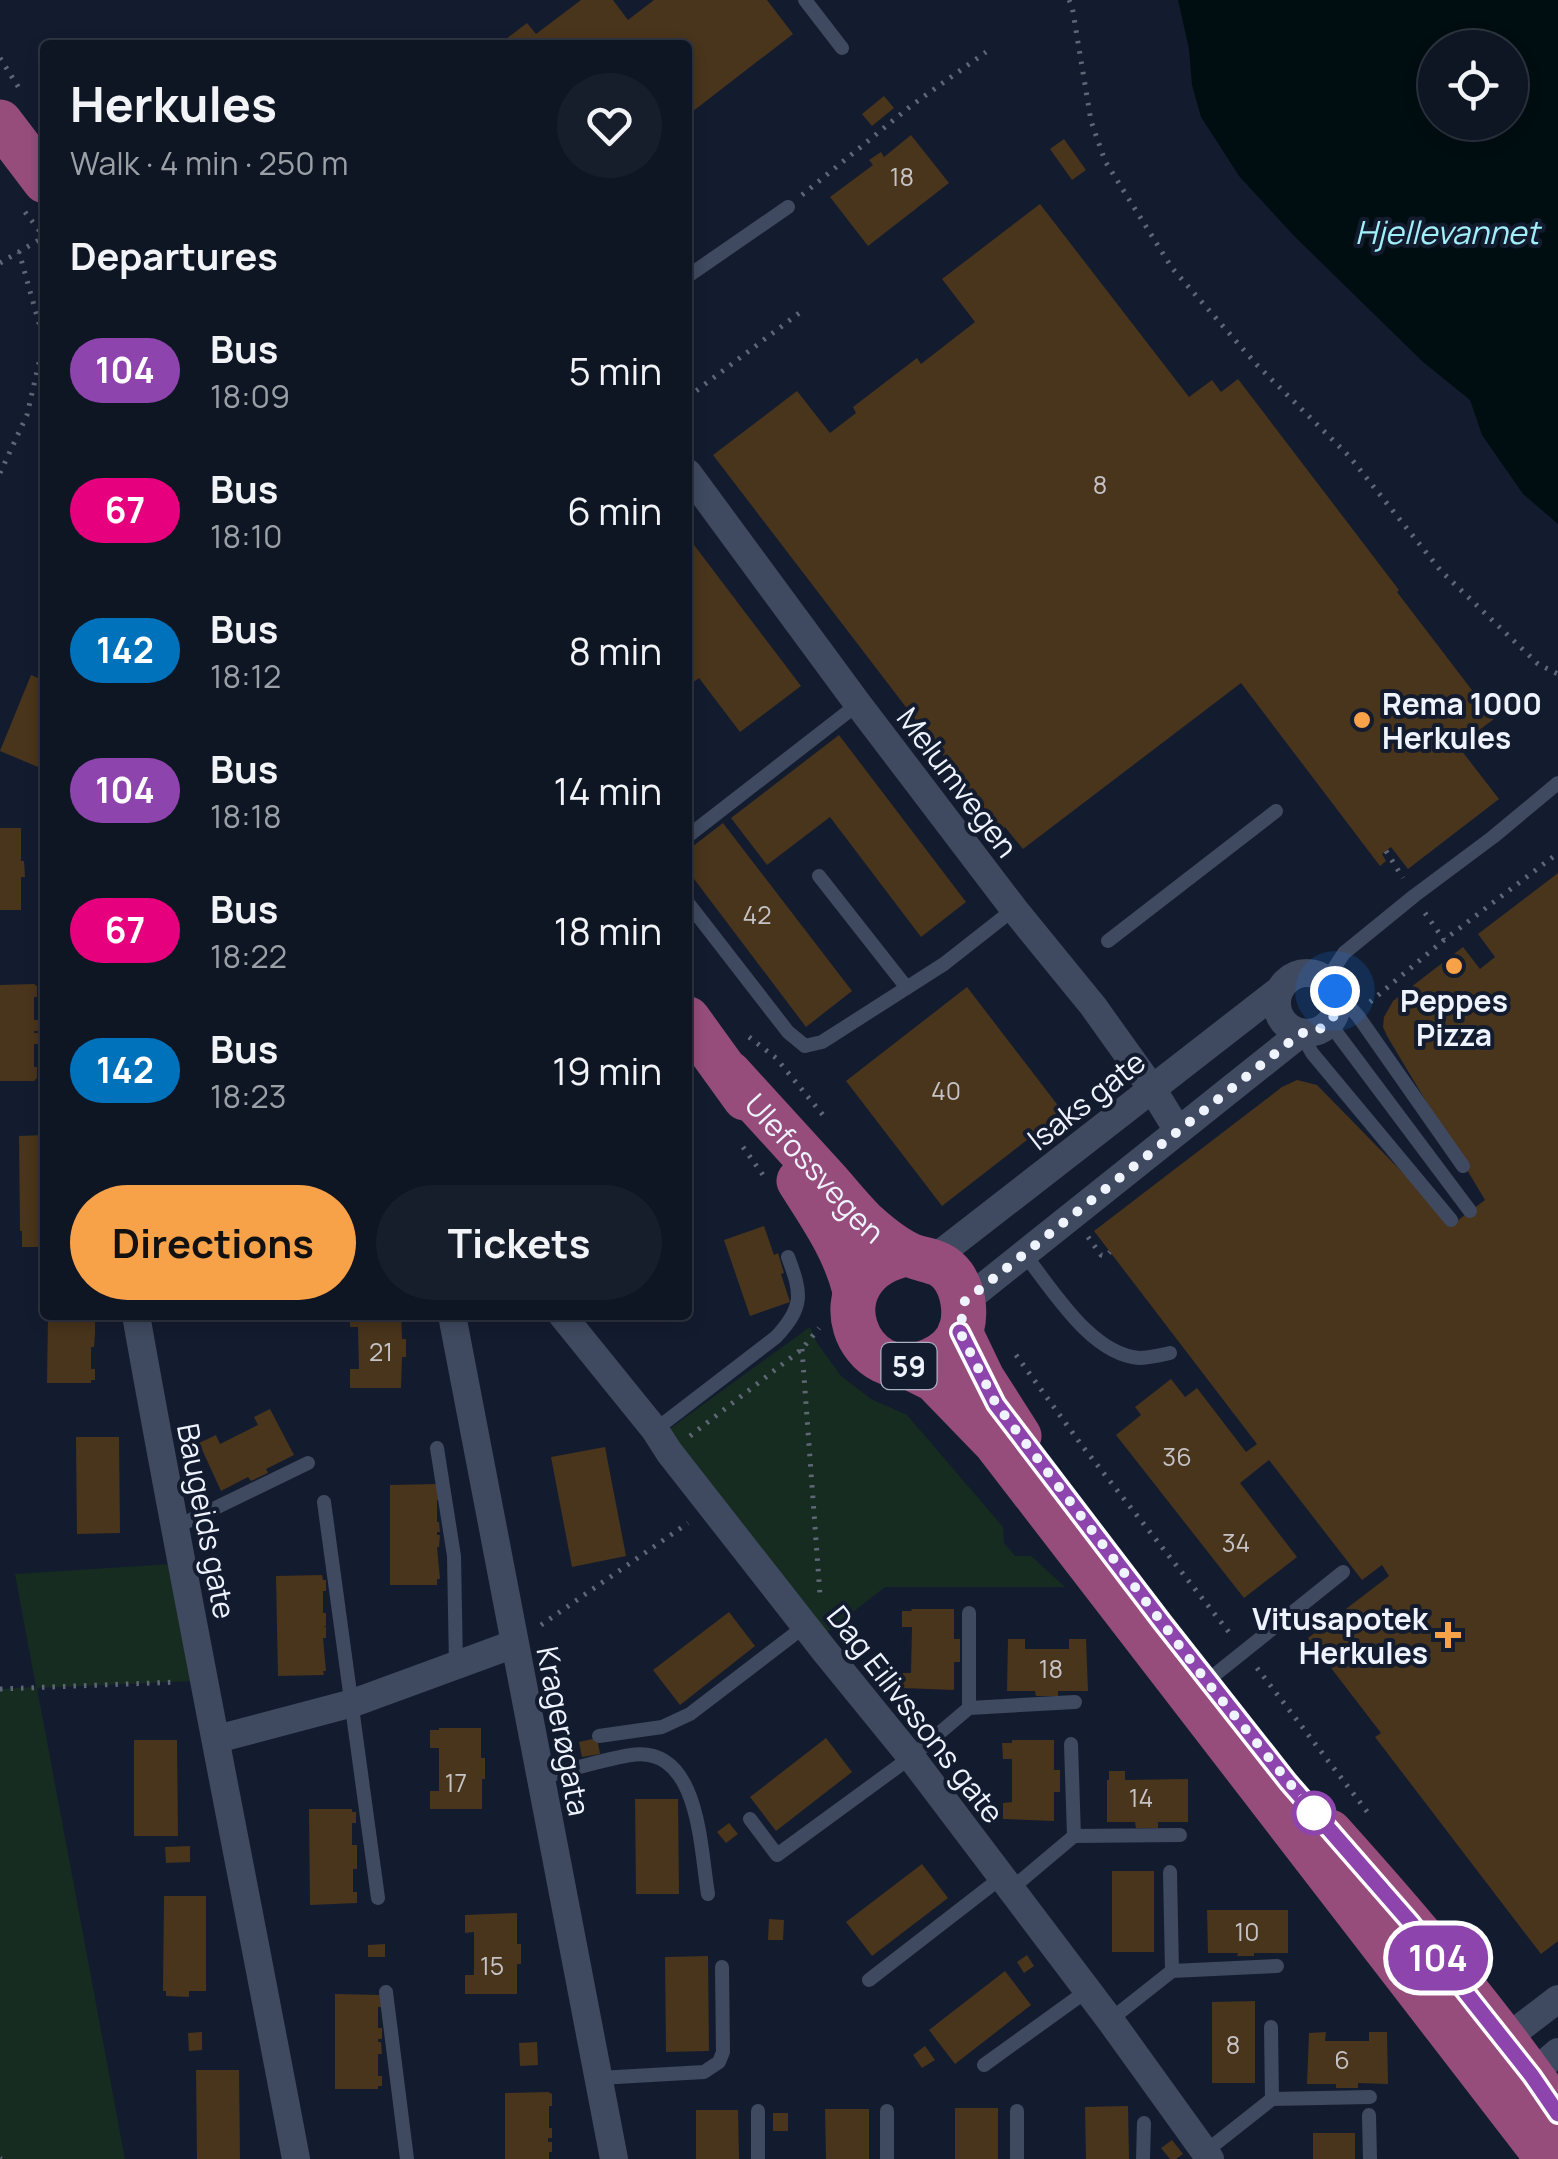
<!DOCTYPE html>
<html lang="en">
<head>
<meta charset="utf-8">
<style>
	body { margin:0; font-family:Manrope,sans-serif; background:#171e2b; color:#f1f3f6; height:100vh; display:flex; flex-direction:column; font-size:38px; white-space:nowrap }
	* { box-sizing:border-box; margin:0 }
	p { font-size:32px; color:#9b9fa6 }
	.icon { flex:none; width:55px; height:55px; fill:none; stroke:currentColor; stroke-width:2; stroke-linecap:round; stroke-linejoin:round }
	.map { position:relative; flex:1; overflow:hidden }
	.details { position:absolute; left:40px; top:40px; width:652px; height:1280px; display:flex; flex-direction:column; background:#0e1523; border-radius:10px; box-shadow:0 5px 15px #0003,0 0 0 2px #2e3441 }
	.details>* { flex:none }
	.badge { padding:0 20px; border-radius:32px; font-size:35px; line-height:65px }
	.controls { position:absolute; left:1418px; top:30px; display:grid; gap:20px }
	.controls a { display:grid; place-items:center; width:110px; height:110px; border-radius:50%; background:#0e1523; box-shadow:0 5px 15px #0003,0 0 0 2px #2e3441; font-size:50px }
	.you { position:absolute; width:50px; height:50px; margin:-25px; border:8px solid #fff; border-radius:50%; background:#1a73e8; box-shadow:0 0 0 15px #1a73e833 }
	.map>.badge { position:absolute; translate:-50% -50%; box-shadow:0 0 0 5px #fff }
	h2 { padding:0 30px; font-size:38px; line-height:90px }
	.round { display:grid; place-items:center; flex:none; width:105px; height:105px; border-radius:52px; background:#171e2b }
	.overview { display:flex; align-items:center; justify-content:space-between; height:170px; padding:0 30px }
	h1 { font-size:48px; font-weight:700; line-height:75px }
	.primary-button { display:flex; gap:20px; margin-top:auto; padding:20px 30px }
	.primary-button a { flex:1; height:115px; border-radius:60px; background:#f7a149; color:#111; font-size:40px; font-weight:700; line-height:115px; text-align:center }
	.primary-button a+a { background:#171e2b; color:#f1f3f6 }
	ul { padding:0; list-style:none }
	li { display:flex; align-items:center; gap:30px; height:140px; padding:0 30px }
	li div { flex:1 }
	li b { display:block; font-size:38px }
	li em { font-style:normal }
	li .badge { min-width:110px; font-weight:700; text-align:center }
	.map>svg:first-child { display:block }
	.green { fill:#172c20 }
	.water { fill:#000e11; fill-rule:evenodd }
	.building { fill:#49341c }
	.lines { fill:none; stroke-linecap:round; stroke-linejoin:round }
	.path { stroke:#5f6777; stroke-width:5; stroke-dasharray:2.5 8; stroke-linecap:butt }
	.service { stroke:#3f495f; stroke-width:14 }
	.minor { stroke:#3f495f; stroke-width:28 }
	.primary { stroke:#964d7c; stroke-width:45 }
	.line-casing { stroke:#fff; stroke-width:22 }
	.line { stroke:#8e44ad; stroke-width:15 }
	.walk { stroke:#eef3fe; stroke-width:10; stroke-dasharray:0 18 }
	.poi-dot { fill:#f7a149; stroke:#131c2f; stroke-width:4 }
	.stop-dot { fill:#fff; stroke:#8e44ad; stroke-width:5 }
	.labels { text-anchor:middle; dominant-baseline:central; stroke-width:8; stroke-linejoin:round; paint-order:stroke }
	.number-label { font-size:25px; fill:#c5c3c6 }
	.shield { fill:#131c2f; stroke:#acb2c0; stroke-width:2.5 }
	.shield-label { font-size:28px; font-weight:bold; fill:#eef3fe }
	.poi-label { font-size:30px; font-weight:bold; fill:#eef3fe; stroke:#131c2f; text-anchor:start }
	.street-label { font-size:30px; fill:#eef3fe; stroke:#131c2f }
	.water-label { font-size:32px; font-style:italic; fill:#a1eff9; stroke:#131c2f }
</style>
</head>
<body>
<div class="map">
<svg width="1558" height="2159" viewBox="0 0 1558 2159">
	<rect width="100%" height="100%" fill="#131c2f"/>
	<path class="green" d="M810,1327L817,1343L841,1376L871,1399L907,1415L1003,1527L1004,1543L1015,1556H1031L1065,1587H885L827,1632L668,1430Z
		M172,1564L193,1681L37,1688L125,2159H0V1689L36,1687L15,1574Z"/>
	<path class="water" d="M1178,0H1558V524L1523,494L1482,435L1470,400L1423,362L1294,236L1239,176L1201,117L1192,85L1189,49ZM1435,48H1510V122H1435Z"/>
	<path class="building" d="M581,0H613L628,20L654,0H767L793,34L688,115V45H498L527,23L536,34Z
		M884,96L894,108L872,126L862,114Z
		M911,135L949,183L868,246L830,197L873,165L869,160L881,152L884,157Z
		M1064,139L1086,170L1072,180L1050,149Z
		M1040,204L1189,397L1212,380L1221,392L1238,379L1399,590L1397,592L1494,719L1458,746L1499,799L1408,869L1391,847L1382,854L1386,861L1380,866L1241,683L1023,849L1005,827L1000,830L713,455L797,391L830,433L856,413L853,407L917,358L921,364L975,322L942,279Z
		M688,537L801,686L740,732L699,678L688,686Z
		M31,675L45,681V751L38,767L0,751Z
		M839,735L966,902L921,937L830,817L767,865L731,818Z
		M723,823L852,991L806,1027L688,871V850Z
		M0,828H21V861H24L25,877H21V910H0Z
		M1558,873V1941L1541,1954L1375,1737L1381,1733L1308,1638L1389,1576L1382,1565L1362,1580L1269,1460L1240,1483L1297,1557L1244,1598L1116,1435L1141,1415L1135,1407L1171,1379L1185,1397L1197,1388L1246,1452L1257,1444L1094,1231L1282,1087L1297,1080L1317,1085L1453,1224L1470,1211L1485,1200L1387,1036L1383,1027L1384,1017L1393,1001L1463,947L1480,969L1495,957L1478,934Z
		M34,984L37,986V997H34V1020H38V1031H34V1033H38V1044H34V1067H37V1078L34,1081H0V985Z
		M967,987L1063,1112L942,1206L846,1081Z
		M45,1135V1247H22V1231H20L19,1136Z
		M764,1226L774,1255L778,1253L784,1273L781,1274L790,1302L750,1316L724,1240Z
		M48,1315H91V1321H95V1334L94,1347H91V1369H95V1380H91V1383H47Z
		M350,1315H401L402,1339H406V1357H402L401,1388H350V1369H359L358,1327H350Z
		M270,1409L294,1455L266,1469L268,1473L251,1481L248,1477L221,1491L199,1443L216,1435L220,1444L258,1425L254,1417Z
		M76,1437H119L120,1533L77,1534Z
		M605,1447L626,1556L572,1567L551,1457Z
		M437,1484L439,1500H437V1522H439L440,1532H437V1535H440L439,1547H437L440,1579H437V1585H390V1485Z
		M322,1575L323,1580H326V1591H323V1613H326V1626H323L326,1627V1638H323L326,1671H323L324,1675L278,1676L276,1576Z
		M911,1609H954V1639H960V1662H954V1690L902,1688L903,1673H911L912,1627H902V1611H912Z
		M729,1612L755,1646L680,1705L653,1670Z
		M1008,1639H1025V1649H1069V1639H1086L1088,1691H1058V1696H1036L1035,1691H1007Z
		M439,1728H481V1758H485V1779H482V1809H430V1791H439V1748H430V1730H439Z
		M597,1738L600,1754L582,1757L579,1742Z
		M826,1738L852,1772L776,1831L750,1797Z
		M134,1740H177L178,1836H134Z
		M1012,1740H1054V1770H1060V1792H1054V1821L1003,1819V1803L1012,1802V1759H1003L1002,1743H1012Z
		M1109,1771H1125V1780L1188,1779V1822H1158V1828H1136L1135,1822H1107V1780H1109Z
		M635,1799H678L679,1894H636Z
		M309,1809H352V1812H356V1823H352V1845H357V1869H353V1892H357V1903L310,1905Z
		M729,1823L738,1834L726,1843L717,1832Z
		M190,1846V1862L166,1863L165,1847Z
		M922,1864L948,1898L872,1956L846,1922Z
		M1112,1871H1154V1952H1112Z
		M164,1896H206V1991H189V1997L166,1996V1991H163Z
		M1207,1910H1288V1953H1254V1956H1237L1238,1953H1208Z
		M517,1913V1944H521V1964H517V1994H465V1975H474V1932L465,1933V1915Z
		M769,1919L784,1920L783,1940H768Z
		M385,1944V1957H368V1945Z
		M1027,1955L1034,1966L1024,1973L1017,1962Z
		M708,1956L709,2051L666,2052L665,1957Z
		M1005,1971L1031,2005L955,2064L929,2030Z
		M335,1994L382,1995V2007H378V2028H382V2039H378V2042H381L382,2054H378V2076H382V2086H378V2089H335Z
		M1255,2001V2083H1212V2002Z
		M202,2032V2050L189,2051L188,2033Z
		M1326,2032L1325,2041H1369V2032H1387L1388,2084L1358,2083V2088H1336V2084H1307L1309,2033Z
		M537,2042L538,2065L520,2066L519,2043Z
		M925,2046L935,2060L922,2068L913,2055Z
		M196,2070H239L240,2159H197Z
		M548,2092L552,2094V2106H549V2128H552V2138H548V2142H552V2152H549V2159H505V2093Z
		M1128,2106L1129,2159H1086L1085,2107Z
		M955,2108H998V2159H955Z
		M825,2109H869V2159H826Z
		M696,2110H738L739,2159H696Z
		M773,2113H788V2131H773Z
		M1313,2133H1355V2159H1313Z
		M1172,2140L1183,2154L1176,2159H1170L1161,2148Z"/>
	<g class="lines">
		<path class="path" d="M1069,0L1072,6L1091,121L1105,161L1172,268L1257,365L1349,456L1441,571L1538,664L1558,674
			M0,58L19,88
			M802,195L912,105L986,52
			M25,212L45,238
			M0,263L44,237
			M688,397L802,311
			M0,473L27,415L44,341L19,252
			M1386,851L1403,878
			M1425,913L1444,940
			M1370,1002L1444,940L1558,853
			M749,1037L776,1058L827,1120
			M743,1147L763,1175
			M1088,1237L1101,1255L1106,1256L1110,1252
			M802,1349L820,1595
			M1016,1355L1083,1447L1232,1636
			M690,1436L802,1349L819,1328
			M541,1625L688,1523
			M1257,1668L1372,1818
			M0,1689L178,1682
			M0,2158L1,2159"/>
		<path class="service" d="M805,0L842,48
			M688,276L788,207
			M688,836L858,704
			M819,876L907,988
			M688,903L788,1032L805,1046L822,1042L944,964L1014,909
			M1108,941L1276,811
			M1327,979L1344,953L1414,896L1493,837L1558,783
			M1335,991L1358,1016L1463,1166
			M1330,1024L1470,1211
			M1301,1033L1312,1053L1451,1220
			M1024,1254C1052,1288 1090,1354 1139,1358C1149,1358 1161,1355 1170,1353
			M655,1430L776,1337C804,1307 802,1294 788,1257
			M437,1448L454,1556L456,1666
			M324,1502L378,1898
			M174,1528L308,1463
			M969,1613V1708
			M1207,1681L1343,1572
			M599,1736L662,1727L690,1714L805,1626
			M1071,1744L1074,1836
			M540,1778C570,1770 600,1760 631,1755C700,1745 700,1848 708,1894
			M750,1819L777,1855L911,1757L969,1708L1075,1702
			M1170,1872L1172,1971
			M1011,1889L1074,1836L1180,1835
			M869,1980L1002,1877
			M386,1992L407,2159
			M1110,2020L1172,1971L1277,1966
			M1271,2027L1272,2099
			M984,2065L1088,1990
			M599,2078L704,2072L719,2062L723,2052L722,1967
			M758,2111V2159
			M887,2111V2159
			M1369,2115L1370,2159
			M1205,2152L1272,2099L1370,2097
			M1017,2159V2111
			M1143,2159L1144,2123"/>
		<path class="minor" d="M688,473L858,704L1014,909L1093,1006L1153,1090L1178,1131
			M1277 1003a30 30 0 1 1 60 0a30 30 0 1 1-60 0Z
			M932,1260L1278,991
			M964,1302L1301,1033
			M136,1315C186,1597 243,1878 296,2159
			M452,1315L614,2159
			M562,1315L655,1430L669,1452L824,1650L911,1757L1110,2020L1210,2159
			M217,1739L353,1703L514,1644
			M1500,2055L1504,2040L1558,1999
			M1519,2078L1531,2075L1558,2052"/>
		<g class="primary">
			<path d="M0,122L45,181"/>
			<path d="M688,1019L745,1098"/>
			<path id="s1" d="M729,1073C760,1107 791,1141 822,1175C836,1190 849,1207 863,1221C875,1232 892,1246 906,1253C922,1262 940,1258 953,1276C963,1290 966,1311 962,1327C958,1343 945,1354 932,1360C856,1394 812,1273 907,1254"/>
			<path d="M799,1181C822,1217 845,1250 855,1291"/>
			<path d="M960,1332L982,1378L1019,1436"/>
			<path d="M907,1366L935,1380L995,1442L1548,2159"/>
			<path d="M1330,1832C1411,1922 1490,2015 1558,2114"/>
		</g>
	</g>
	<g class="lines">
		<defs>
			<path id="line" d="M960,1332L996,1404L1162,1622L1288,1782L1411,1923L1532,2076L1558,2114"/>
		</defs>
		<use href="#line" class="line-casing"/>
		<use href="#line" class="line"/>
		<path class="walk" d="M1314,1813L1207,1682L996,1404L960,1332L964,1302L1301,1033C1326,1032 1342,1017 1335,991"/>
	</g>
	<g class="poi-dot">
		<circle cx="1362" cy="720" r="10"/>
		<circle cx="1454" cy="966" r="10"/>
		<path d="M1443 1620h10v10h10v10h-10v10h-10v-10h-10v-10h10z"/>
	</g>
	<circle class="stop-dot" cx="1314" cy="1813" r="20"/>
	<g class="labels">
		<g class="number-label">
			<text x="902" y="176">18</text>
			<text x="1100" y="484">8</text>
			<text x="757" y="914">42</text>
			<text x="946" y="1090">40</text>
			<text x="381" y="1351">21</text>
			<text x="1177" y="1456">36</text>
			<text x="1236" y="1542">34</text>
			<text x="1051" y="1668">18</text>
			<text x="456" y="1782">17</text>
			<text x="1141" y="1797">14</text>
			<text x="1247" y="1931">10</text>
			<text x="492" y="1965">15</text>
			<text x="1233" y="2044">8</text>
			<text x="1342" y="2059">6</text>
		</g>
		<rect class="shield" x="881.5" y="1343" width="55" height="46" rx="8"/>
		<g class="shield-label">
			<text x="909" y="1366">59</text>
		</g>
		<g class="poi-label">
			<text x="1382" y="703">Rema 1000<tspan x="1382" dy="34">Herkules</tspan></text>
			<text x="1454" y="1000" text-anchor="middle">Peppes<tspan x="1454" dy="34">Pizza</tspan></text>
			<text x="1428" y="1618" text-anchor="end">Vitusapotek<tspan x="1428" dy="34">Herkules</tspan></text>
		</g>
		<g class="street-label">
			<text transform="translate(958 782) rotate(53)">Melumvegen</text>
			<text transform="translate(1086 1100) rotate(-38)">Isaks gate</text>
			<text stroke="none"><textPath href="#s1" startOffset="128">Ulefossvegen</textPath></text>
			<text transform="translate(207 1521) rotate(79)">Baugeids gate</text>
			<text transform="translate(916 1714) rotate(52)">Dag Eilivssons gate</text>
			<text transform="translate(564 1731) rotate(79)">Kragerøgata</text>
		</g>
		<g class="water-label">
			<text x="1447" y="232">Hjellevannet</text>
		</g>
	</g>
</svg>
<div class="controls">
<a><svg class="icon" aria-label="locate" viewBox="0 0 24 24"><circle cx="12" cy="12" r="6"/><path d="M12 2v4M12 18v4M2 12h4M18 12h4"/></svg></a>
</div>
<div class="you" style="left:1335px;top:991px"></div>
<b class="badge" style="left:1438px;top:1958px;background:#8e44ad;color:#fff">104</b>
<section class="details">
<div class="overview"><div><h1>Herkules</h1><p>Walk · 4 min · 250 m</p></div><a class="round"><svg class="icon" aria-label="heart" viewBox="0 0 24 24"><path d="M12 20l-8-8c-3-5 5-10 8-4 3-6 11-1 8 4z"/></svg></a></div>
<h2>Departures</h2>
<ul>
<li><span class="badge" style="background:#8e44ad;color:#fff">104</span><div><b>Bus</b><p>18:09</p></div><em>5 min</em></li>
<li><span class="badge" style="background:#e6007e;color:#fff">67</span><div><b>Bus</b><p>18:10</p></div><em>6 min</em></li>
<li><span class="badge" style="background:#0072bc;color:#fff">142</span><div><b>Bus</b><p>18:12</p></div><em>8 min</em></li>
<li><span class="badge" style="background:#8e44ad;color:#fff">104</span><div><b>Bus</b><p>18:18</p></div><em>14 min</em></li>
<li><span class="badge" style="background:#e6007e;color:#fff">67</span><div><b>Bus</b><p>18:22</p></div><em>18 min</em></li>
<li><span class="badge" style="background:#0072bc;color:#fff">142</span><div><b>Bus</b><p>18:23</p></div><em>19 min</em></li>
</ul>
<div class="primary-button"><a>Directions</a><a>Tickets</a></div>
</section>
</div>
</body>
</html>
